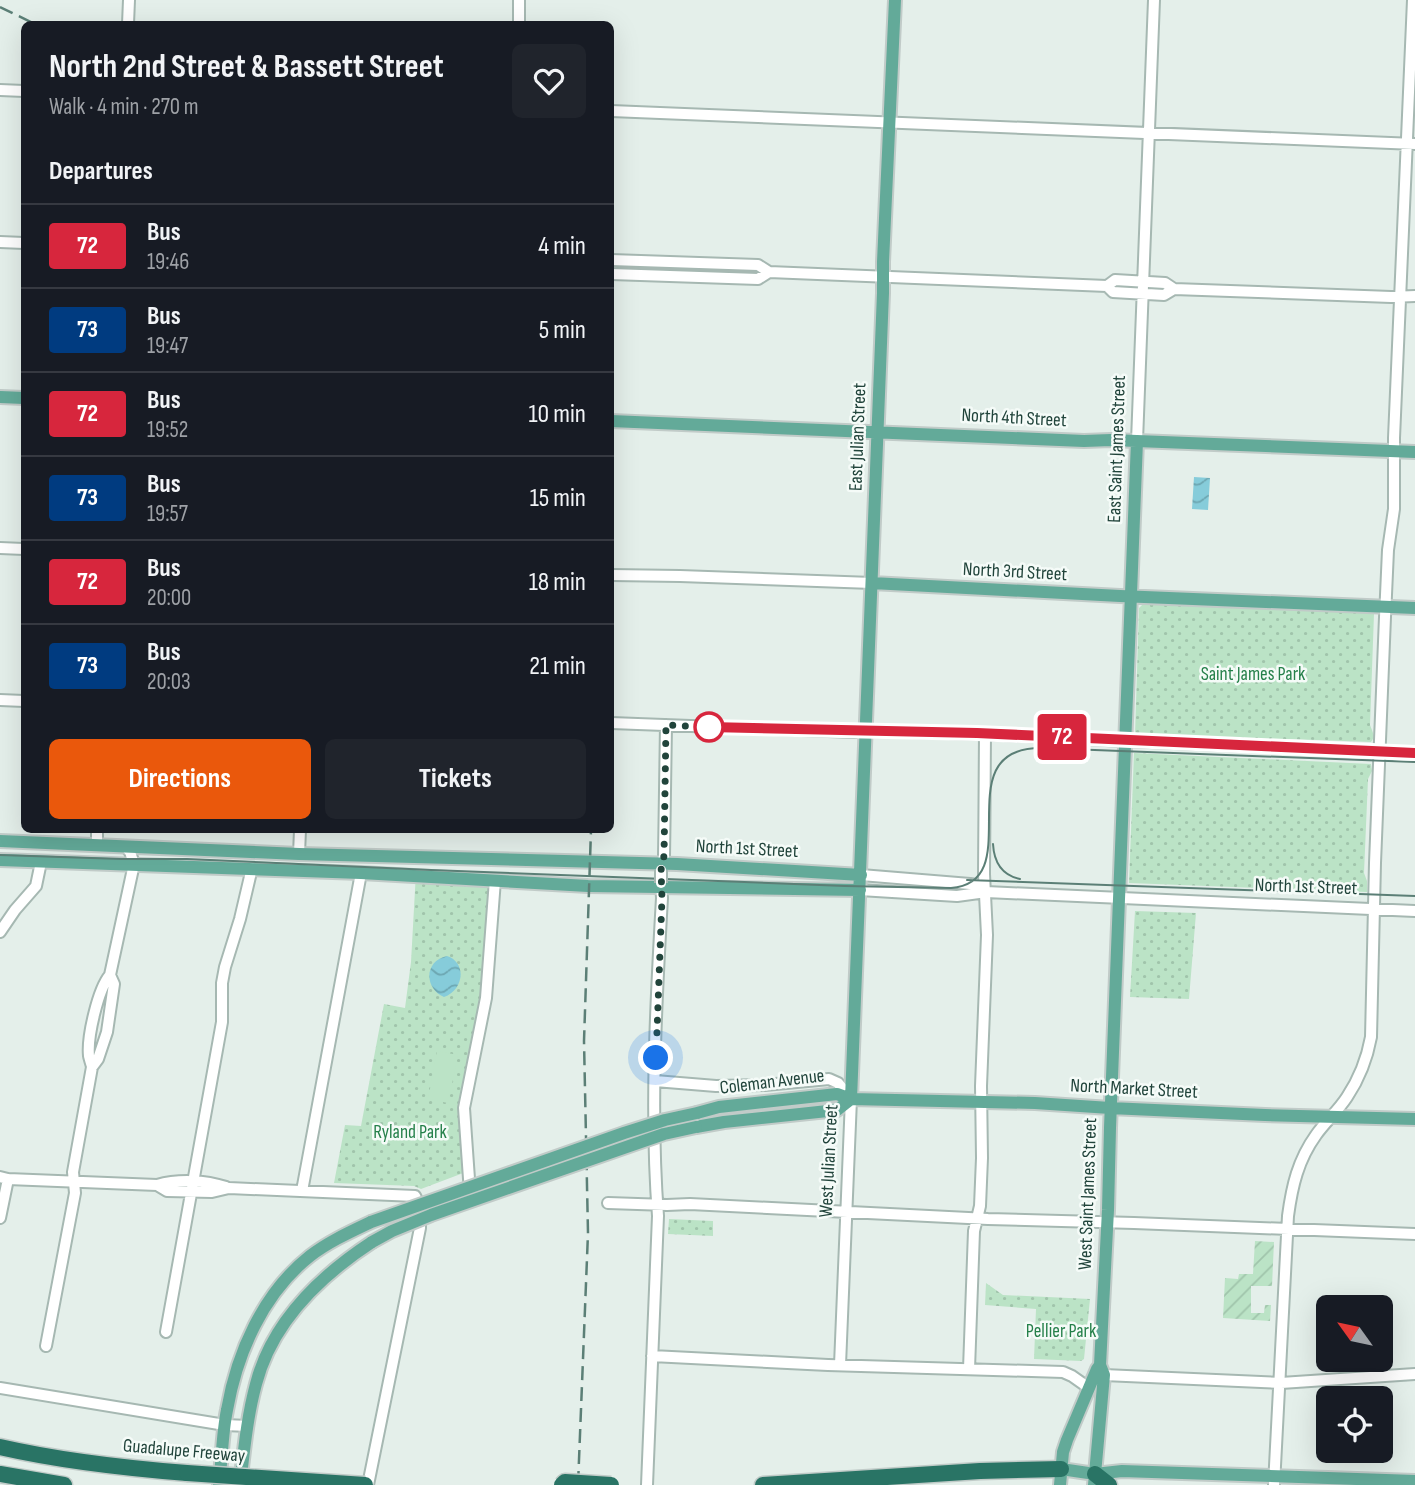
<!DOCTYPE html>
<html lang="en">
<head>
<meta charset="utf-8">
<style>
	body { margin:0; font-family:"Sofia Sans Condensed",sans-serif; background:#20242c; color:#f1f3f6; height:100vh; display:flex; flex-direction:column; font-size:26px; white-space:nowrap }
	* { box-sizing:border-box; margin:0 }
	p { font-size:23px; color:#9ea1a6 }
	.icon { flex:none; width:38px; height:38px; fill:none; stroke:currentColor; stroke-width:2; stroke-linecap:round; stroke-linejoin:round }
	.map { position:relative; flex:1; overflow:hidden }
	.sheet { position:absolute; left:21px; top:21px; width:593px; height:812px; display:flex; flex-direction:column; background:#171b24; border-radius:10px; box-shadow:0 7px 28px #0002 }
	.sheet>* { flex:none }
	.badge { padding:0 14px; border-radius:5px; font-size:24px; line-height:46px }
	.needle { width:46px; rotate:303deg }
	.controls { position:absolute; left:1316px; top:1295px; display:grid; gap:14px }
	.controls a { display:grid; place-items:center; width:77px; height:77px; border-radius:10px; background:#171b24; box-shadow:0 7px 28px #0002; font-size:35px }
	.you { position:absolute; width:35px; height:35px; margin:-18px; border:5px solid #fff; border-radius:50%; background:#1a73e8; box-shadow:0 0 0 10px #1a73e833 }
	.map>.badge { position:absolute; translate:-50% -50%; box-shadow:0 0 0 4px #fff }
	h2 { padding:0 28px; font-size:26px; line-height:63px }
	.round { display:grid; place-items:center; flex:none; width:74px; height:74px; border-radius:10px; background:#20242c }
	.head { display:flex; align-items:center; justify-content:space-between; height:119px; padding:0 28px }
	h1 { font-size:33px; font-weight:700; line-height:52px }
	.primary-button { display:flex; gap:14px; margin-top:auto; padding:14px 28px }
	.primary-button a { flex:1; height:80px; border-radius:10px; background:#ea580c; color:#fff; font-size:28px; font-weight:700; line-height:80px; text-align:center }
	.primary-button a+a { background:#20242c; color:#f1f3f6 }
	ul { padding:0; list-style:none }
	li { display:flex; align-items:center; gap:21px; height:84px; padding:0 28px; border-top:2px solid #363941 }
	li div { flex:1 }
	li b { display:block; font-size:26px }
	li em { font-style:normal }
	li .badge { min-width:77px; font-weight:700; text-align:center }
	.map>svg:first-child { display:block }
	.grass { fill:url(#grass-dots) }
	.garden { fill:url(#garden-furrows) }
	.pitch { fill:#bbe3c6 }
	.water { fill:url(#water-waves) }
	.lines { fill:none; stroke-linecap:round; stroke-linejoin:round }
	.minor-casing { stroke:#a6b8b2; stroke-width:14 }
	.major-casing { stroke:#c1cbc8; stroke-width:16 }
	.highway-casing { stroke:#c1cbc8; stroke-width:19 }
	.minor { stroke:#fff; stroke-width:10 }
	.major { stroke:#63aa99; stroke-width:12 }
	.highway { stroke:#297465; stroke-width:16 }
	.tram { stroke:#5b7f76; stroke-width:2 }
	.rail { stroke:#5b7f76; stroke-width:2.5; stroke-dasharray:14 7; stroke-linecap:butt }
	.minor-bridge-casing { stroke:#a6b8b2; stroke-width:14; stroke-linecap:butt }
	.major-bridge-casing { stroke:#c1cbc8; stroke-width:16; stroke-linecap:butt }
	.highway-bridge-casing { stroke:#c1cbc8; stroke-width:19; stroke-linecap:butt }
	.minor-bridge { stroke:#fff; stroke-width:10 }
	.major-bridge { stroke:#63aa99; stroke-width:12 }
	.highway-bridge { stroke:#297465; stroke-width:16 }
	.line-casing { stroke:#fff; stroke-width:16 }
	.line { stroke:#d7263d; stroke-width:10 }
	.walk { stroke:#21443b; stroke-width:7; stroke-dasharray:0 12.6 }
	.stop-dot { fill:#fff; stroke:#d7263d; stroke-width:3.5 }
	.labels { text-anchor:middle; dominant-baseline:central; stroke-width:5; stroke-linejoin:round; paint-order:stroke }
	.street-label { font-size:19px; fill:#21443b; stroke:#f5fbf8 }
	.park-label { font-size:19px; fill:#25804a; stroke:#f5fbf8 }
</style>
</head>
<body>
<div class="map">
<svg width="1415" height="1485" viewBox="0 0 1415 1485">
	<defs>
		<pattern id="grass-dots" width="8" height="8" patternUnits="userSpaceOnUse" patternTransform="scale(1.75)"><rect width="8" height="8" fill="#bbe3c6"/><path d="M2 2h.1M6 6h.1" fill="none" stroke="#a0c4ab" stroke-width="1.8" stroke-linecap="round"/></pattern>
		<pattern id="garden-furrows" width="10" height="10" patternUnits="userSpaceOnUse" patternTransform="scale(1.75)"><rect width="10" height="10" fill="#bbe3c6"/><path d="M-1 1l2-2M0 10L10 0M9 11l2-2" fill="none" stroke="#a0c4ab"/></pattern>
		<pattern id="water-waves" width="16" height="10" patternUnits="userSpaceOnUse" patternTransform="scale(1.75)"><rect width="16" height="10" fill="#86ccda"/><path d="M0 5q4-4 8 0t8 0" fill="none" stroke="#6da7b2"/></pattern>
	</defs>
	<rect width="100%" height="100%" fill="#e4efea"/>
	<path class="grass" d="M1144,603L1371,613L1374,614L1370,725C1372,731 1376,736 1371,742L1289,739L1278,742L1136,736L1135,735L1139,608Z
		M1134,753L1371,764L1372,771L1368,779L1364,873L1367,881V892L1129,883Z
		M416,872L491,878L485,970L458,1112L466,1172L421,1189L414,1186L334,1183L345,1125L361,1126L384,1004L405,1008L411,962Z
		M1135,911L1196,913L1189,999L1130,997Z
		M669,1219L713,1221V1236L668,1234Z
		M986,1283L1003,1295L1090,1299L1084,1359L1081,1361L1034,1359L1036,1309L985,1305Z"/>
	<path class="garden" d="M1255,1241L1274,1242L1272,1286H1251V1313H1264L1265,1305H1271L1270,1321L1223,1318L1225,1278L1238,1279L1239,1274H1253Z"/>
	<path class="pitch" d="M437,1051L458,1055L448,1103L428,1099Z"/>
	<path class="water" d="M1194,477L1210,478L1208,510L1192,509Z
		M447,956C468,963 463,991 444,997C424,988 424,961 447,956Z"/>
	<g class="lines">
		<defs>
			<path id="minor" d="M128,24L129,0
				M519,24V0
				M0,90L24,91
				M611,111L1415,144
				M0,242L24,243
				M611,260L758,265L769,272L1107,286L1113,292L1164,295L1174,289
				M611,274L758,279L769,272
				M1107,286L1115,280L1165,283L1174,289L1391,297L1415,296
				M1137,441L1154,0
				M0,548L24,549
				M611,575L680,576L872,583
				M0,700L24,701
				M611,723L854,732L876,731L985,734L1125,741L1415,753
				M97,845V830
				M299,854L300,830
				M661,869L664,856L666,725
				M861,875L970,884L977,885L986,892
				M860,890L957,896L986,892L1415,911
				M0,932L15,910L36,886L41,862
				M92,1067C92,1066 89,1057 89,1056C87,1037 98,989 110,975L134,864L130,852L125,846
				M655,1081L716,1086L765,1085L829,1079L838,1083L851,1099L840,1365
				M0,1177L8,1179L157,1185C178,1179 205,1180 226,1187
				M157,1185L167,1191L212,1192L229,1188L415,1196L419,1204
				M302,1191L361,873
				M470,1193L464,1108L486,998L495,880
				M608,1203L667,1205L690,1204L988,1219L1134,1223L1415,1234
				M0,1218L8,1179
				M166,1332L222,1022V983L225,967L240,919L252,868
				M46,1346L75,1193L73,1172L92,1067L98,1059L107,1032L114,984L110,975
				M652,1356L828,1365L1063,1372L1072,1376L1089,1388
				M969,1369L974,1231L980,1206L982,1158L981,1086L987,935L984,874L985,734
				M1104,1375L1281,1383L1415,1374
				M0,1388L225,1425L248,1426
				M368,1485L420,1228V1214
				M647,1485L658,1216C650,1112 656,1002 662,898L661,883
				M1274,1485L1288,1216C1292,1186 1298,1160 1316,1135C1325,1122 1338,1111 1347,1097C1359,1079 1367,1059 1371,1037L1375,863L1385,617L1388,550L1394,509V438L1413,0"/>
			<path id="major" d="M0,397L24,398
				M611,421L1084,441L1111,440L1415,452
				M872,583L1120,596L1415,608
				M0,841L299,854L677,864L861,875
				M0,860L361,873L588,886L860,890
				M851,1099L883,293V262L895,0
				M697,1113L719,1107L837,1094L851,1099L1035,1103L1110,1108L1265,1115L1415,1119
				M696,1127L724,1122L837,1110L851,1099
				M1061,1469L1095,1474L1122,1471L1415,1481
				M219,1485C222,1460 222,1434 227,1410C237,1353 263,1293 310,1256C328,1242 350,1232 371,1222
				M240,1485C244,1451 247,1417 256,1384C272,1322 320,1276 372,1242
				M1060,1485L1063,1452L1067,1440L1097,1369L1100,1365
				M1094,1485L1104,1375L1100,1365L1108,1210L1110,1128L1137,441"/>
			<path id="highway" d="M0,1447C61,1461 124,1468 187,1473
				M0,1474L64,1485
				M1095,1474L1109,1485
				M763,1485L980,1471L1061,1469"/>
		</defs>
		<use href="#minor" class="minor-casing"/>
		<use href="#major" class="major-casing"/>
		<use href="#highway" class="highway-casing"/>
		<use href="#minor" class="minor"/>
		<use href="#major" class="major"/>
		<use href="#highway" class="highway"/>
		<path class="tram" d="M993,844C994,862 1001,875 1020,879
			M0,855L122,859H187L431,870L845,886L951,888C1031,882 942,747 1042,748L1415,762
			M967,880L1415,896"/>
		<path class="rail" d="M0,7L35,24
			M578,1485L588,1233L584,1041L591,830"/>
		<defs>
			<path id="minor-bridge" d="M661,883V870"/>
			<path id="major-bridge" d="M371,1222L624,1133L665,1120L697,1113
				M372,1242L392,1231L431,1215L635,1144L664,1134L696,1127"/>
			<path id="highway-bridge" d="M187,1473L365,1485
				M562,1485L565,1482L611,1485"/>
		</defs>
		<use href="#minor-bridge" class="minor-bridge-casing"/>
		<use href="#major-bridge" class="major-bridge-casing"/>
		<use href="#highway-bridge" class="highway-bridge-casing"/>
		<use href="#minor-bridge" class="minor-bridge"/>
		<use href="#major-bridge" class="major-bridge"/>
		<use href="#highway-bridge" class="highway-bridge"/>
	</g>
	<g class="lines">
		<defs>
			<path id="line" d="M709,727L977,733L1415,753"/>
		</defs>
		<use href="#line" class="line-casing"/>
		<use href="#line" class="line"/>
		<path class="walk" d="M656,1058L662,898L661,870L664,856L666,725L709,727"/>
	</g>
	<circle class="stop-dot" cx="709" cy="727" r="14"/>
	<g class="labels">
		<g class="street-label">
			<text transform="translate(1014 418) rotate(3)">North 4th Street</text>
			<text transform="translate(858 437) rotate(-88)">East Julian Street</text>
			<text transform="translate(1117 449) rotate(-88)">East Saint James Street</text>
			<text transform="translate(1015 572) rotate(3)">North 3rd Street</text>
			<text transform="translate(747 849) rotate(3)">North 1st Street</text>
			<text transform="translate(1306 887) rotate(2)">North 1st Street</text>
			<text transform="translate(772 1082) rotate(-7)">Coleman Avenue</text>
			<text transform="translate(1134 1089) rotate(3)">North Market Street</text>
			<text transform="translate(829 1161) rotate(-87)">West Julian Street</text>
			<text transform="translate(1088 1194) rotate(-88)">West Saint James Street</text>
			<text transform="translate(184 1451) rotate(5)">Guadalupe Freeway</text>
		</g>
		<g class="park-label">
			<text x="1253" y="674">Saint James Park</text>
			<text x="410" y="1132">Ryland Park</text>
			<text x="1061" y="1331">Pellier Park</text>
		</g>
	</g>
</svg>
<div class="controls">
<a><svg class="needle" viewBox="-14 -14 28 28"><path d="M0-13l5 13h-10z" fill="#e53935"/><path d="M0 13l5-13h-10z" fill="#9ea1a6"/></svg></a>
<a><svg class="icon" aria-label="locate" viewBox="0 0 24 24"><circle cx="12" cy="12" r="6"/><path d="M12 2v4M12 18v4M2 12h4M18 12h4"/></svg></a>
</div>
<div class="you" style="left:656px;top:1058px"></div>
<b class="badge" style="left:1062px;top:737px;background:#d7263d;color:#fff">72</b>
<section class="sheet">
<div class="head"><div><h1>North 2nd Street &amp; Bassett Street</h1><p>Walk · 4 min · 270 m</p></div><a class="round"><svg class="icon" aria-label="heart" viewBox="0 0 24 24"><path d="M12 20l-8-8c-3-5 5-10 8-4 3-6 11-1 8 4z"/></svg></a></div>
<h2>Departures</h2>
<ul>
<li><span class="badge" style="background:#d7263d;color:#fff">72</span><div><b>Bus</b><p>19:46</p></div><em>4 min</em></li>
<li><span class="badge" style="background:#003b80;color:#fff">73</span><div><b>Bus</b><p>19:47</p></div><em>5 min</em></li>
<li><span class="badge" style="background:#d7263d;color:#fff">72</span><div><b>Bus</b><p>19:52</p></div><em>10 min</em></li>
<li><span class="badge" style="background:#003b80;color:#fff">73</span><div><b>Bus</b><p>19:57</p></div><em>15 min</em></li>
<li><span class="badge" style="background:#d7263d;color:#fff">72</span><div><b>Bus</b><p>20:00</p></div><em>18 min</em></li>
<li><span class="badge" style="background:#003b80;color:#fff">73</span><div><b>Bus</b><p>20:03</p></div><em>21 min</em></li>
</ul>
<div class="primary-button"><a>Directions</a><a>Tickets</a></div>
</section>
</div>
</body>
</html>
